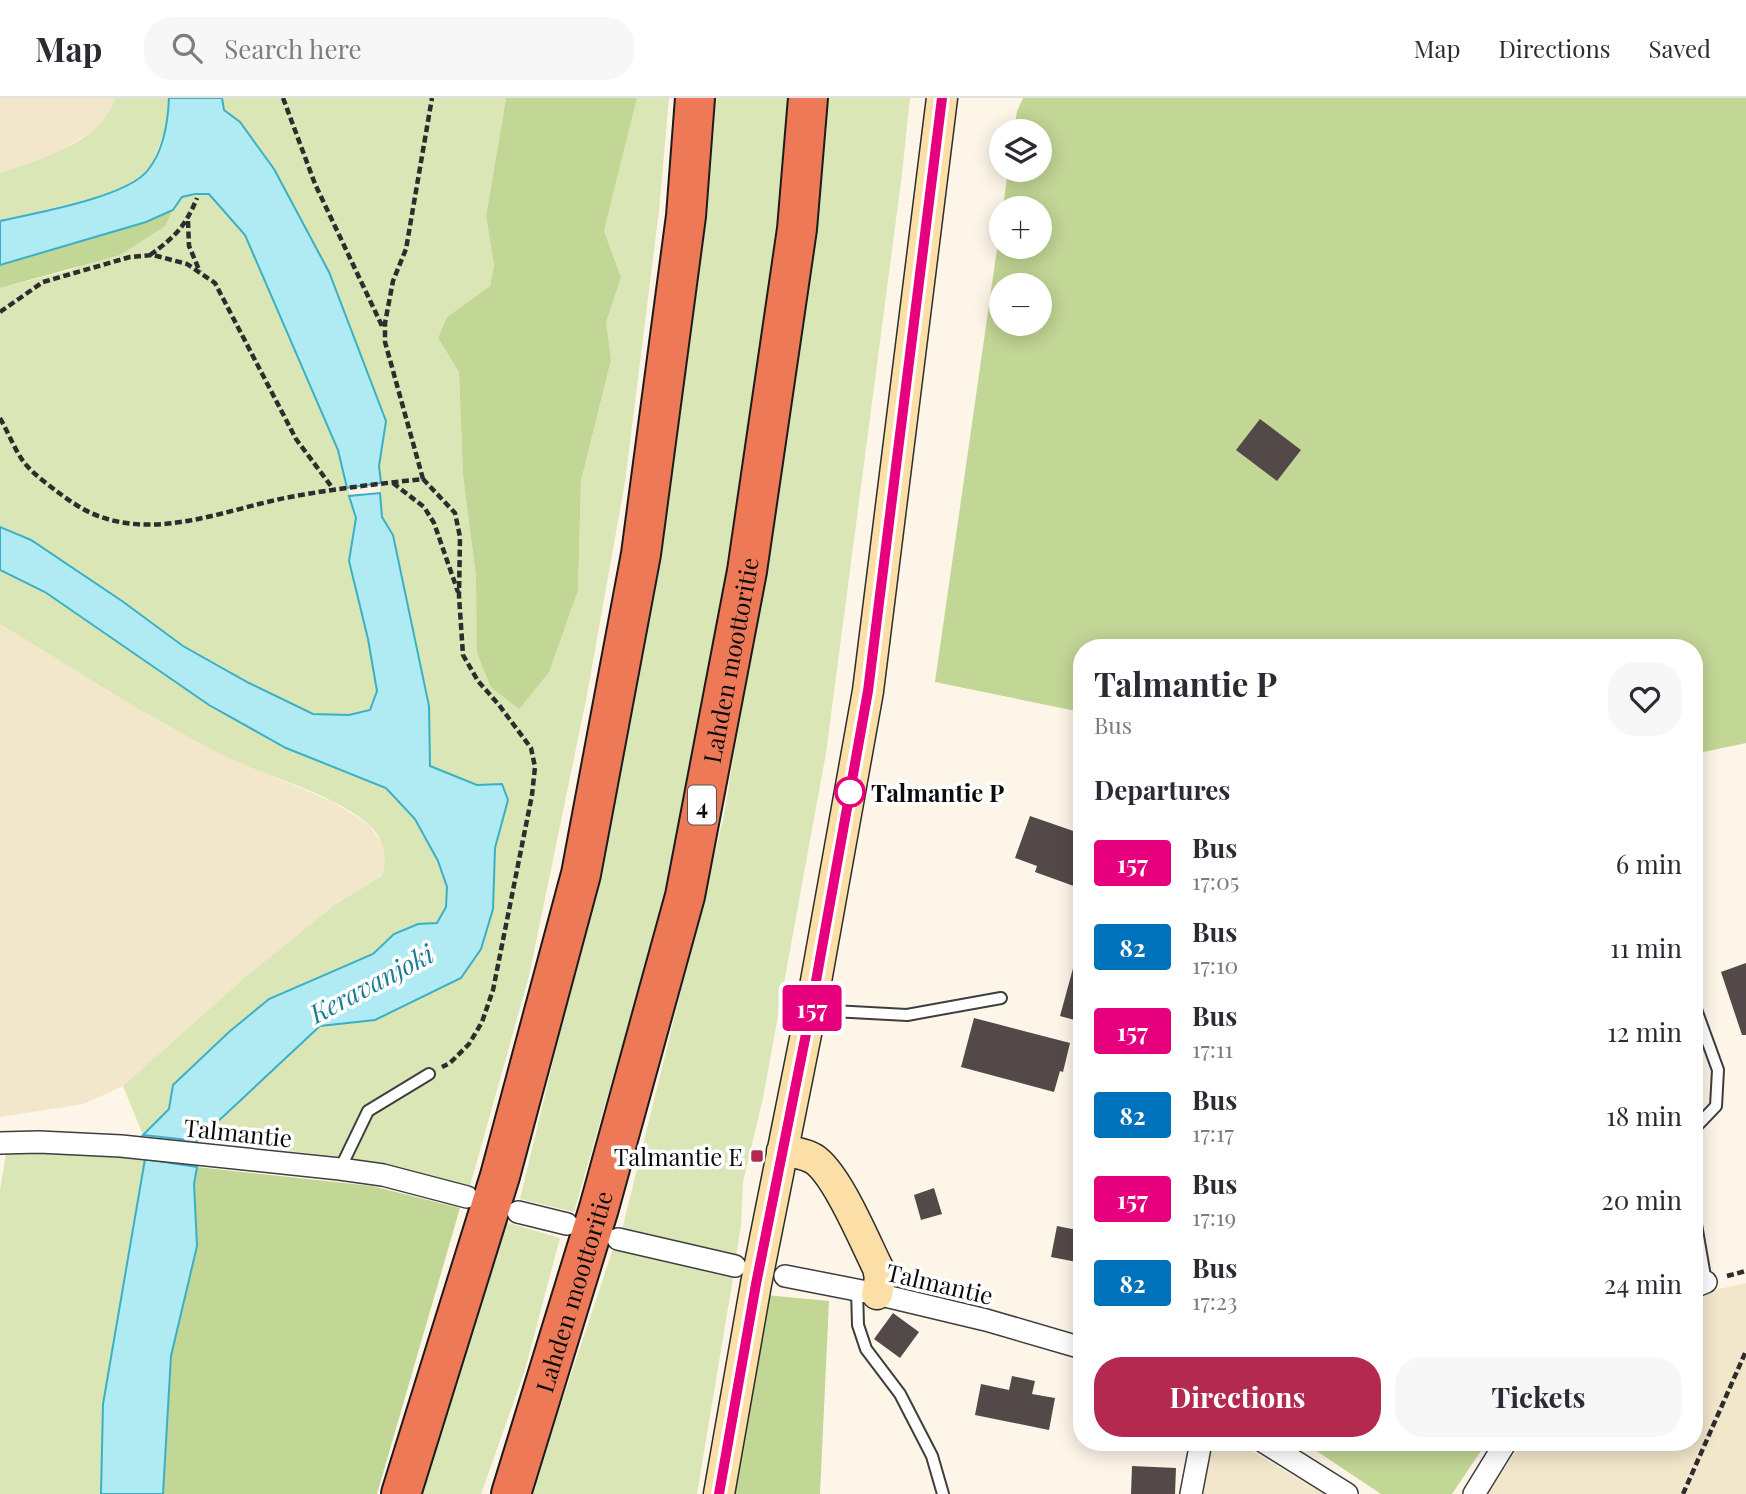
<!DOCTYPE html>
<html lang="en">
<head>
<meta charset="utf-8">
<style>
	body { margin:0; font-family:"Playfair Display",serif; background:#f7f7f7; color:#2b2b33; height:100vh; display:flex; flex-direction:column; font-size:26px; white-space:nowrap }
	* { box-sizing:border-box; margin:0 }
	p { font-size:23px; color:#7c7c81 }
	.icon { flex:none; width:38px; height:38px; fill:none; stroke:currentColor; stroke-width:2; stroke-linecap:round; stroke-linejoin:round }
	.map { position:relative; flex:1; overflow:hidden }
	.panel { position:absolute; left:1073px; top:541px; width:630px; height:812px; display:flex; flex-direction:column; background:#fff; border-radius:28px; box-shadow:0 4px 18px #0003 }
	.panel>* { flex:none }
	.badge { padding:0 14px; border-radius:5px; font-size:24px; line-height:46px }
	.buttons { position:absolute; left:989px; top:21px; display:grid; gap:14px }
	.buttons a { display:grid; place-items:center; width:63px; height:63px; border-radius:50%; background:#fff; box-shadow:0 4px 18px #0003; font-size:35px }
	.map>.badge { position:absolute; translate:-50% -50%; box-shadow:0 0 0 4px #fff }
	h2 { padding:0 21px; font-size:26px; line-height:63px }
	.round { display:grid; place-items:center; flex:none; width:74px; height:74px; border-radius:28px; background:#f7f7f7 }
	.head { display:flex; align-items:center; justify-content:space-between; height:119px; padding:0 21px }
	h1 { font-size:33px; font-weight:700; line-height:52px }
	.cta { display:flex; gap:14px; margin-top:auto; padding:14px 21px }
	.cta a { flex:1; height:80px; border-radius:28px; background:#b42950; color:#fff; font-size:28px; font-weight:700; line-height:80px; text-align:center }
	.cta a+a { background:#f7f7f7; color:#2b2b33 }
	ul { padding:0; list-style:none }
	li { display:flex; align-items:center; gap:21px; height:84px; padding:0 21px }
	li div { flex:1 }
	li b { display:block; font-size:26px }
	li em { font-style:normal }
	li .badge { min-width:77px; font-weight:700; text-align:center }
	header { display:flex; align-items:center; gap:42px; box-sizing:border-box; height:98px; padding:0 35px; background:#fff; border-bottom:2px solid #e1e1e2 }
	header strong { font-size:33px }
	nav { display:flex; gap:38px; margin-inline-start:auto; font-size:24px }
	.search { width:490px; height:63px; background:#f7f7f7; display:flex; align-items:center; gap:18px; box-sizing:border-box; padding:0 24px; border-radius:28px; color:#7c7c81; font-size:26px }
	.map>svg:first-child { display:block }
	.farmland { fill:#f2e6cb }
	.green { fill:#dae6b5 }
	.forest { fill:#c2d695; fill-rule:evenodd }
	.water { fill:#b0eaf3; stroke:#3ab0c7; stroke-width:2 }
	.building { fill:#534948 }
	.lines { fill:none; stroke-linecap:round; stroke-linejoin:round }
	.service-casing { stroke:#3e3e3e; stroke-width:14 }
	.minor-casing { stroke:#3e3e3e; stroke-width:24 }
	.secondary-casing { stroke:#2d2d2d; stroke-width:33 }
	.motorway-casing { stroke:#1c1c1c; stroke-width:42 }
	.path { stroke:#2d2d2d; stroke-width:4.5; stroke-dasharray:7 3.5; stroke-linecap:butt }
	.service { stroke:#fff; stroke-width:10 }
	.minor { stroke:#fff; stroke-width:21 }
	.secondary { stroke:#fcdea7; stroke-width:30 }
	.motorway { stroke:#ee7957; stroke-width:38 }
	.line-casing { stroke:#fff; stroke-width:16 }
	.line { stroke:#e6007e; stroke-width:10 }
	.stop-dot { fill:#fff; stroke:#e6007e; stroke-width:3.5 }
	.poi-dot { fill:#b42950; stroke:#fff; stroke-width:2.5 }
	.labels { text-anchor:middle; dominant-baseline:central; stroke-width:7; stroke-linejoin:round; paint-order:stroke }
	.shield { fill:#fff; stroke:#545454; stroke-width:2 }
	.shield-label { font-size:23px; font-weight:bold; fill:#0b0b0b }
	.street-label { font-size:24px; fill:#0b0b0b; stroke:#fff }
	.stop-label { font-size:24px; font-weight:bold; fill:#0b0b0b; stroke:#fff; text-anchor:start }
	.poi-label { font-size:24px; fill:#0b0b0b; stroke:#fff; text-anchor:end }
	.water-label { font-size:26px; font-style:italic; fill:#1a7d96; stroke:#fff }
</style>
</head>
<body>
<header>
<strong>Map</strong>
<div class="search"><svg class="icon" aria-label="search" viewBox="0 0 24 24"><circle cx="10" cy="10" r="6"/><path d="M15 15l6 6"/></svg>Search here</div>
<nav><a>Map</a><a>Directions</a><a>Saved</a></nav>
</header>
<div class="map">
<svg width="1746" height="1396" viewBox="0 0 1746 1396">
	<rect width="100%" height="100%" fill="#fef5e9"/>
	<path class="farmland" d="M0,0H115L110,15L93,33L59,54L0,75Z
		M0,526L140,610L227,659L333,704L368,726L383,747L387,764L382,778L333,808L242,882L123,988L84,1006L0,1019Z
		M1746,1185V1396H1488L1522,1344H1694V1203L1719,1191Z
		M1211,1344H1236L1325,1396H1203Z"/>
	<path class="green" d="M115,0H169L167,29L148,74L117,94L0,123V75C41,60 101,46 115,0Z
		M222,0H506L486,118L494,167L490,188L447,219L438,240L459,274L463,378L476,478L578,492L581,383L611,262L605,224L621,179L604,133L637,0H669L659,113L625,384L587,597L529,878L470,1088L343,1059L197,1043L320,928L375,922L493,811L495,750L508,702L502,686L477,687L430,668L429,608L393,437L382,419L379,368L386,322L329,174L274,71L240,24L224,12Z
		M711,0H791L772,170L716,538L669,786L574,1114L520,1101L603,756Z
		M825,0H910L902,76L826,655L763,1000L743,1084L741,1127L736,1159L622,1132L723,722L763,484L813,162Z
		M194,96H209L245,137L290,240L338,352L356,420L354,436L377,593L370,612L349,617L313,616L249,585L183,548L122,503L31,442L0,429V190L71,172L164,128L182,98Z
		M0,472L45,494L209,607L286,650L386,690L415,721L438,763L447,789L446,809L437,825L418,826L395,836L373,856L269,901L229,934L173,987L170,1011L143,1037L123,988L242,882L333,808L382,778C389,759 383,739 367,725C333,696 268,679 227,659C149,620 75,571 0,526Z
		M54,1055L145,1061L103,1306L101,1396H0V1092L6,1056Z
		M505,1124L560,1140L525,1272L481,1396H420Z
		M613,1151L733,1180L697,1396H531Z"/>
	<path class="forest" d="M506,0H637L604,133L621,179L606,224L611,262L581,383L578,492L549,574L519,611L491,589L477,555L476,478L463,378L459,274L438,240L447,219L490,188L494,167L486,118Z
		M1023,0H1746V645L1694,656V550H1082L1081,614L935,584L1001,123V149H1040V110H1003L1008,72H1040V33H1014L1017,13ZM1001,187H1040V226H1001Z
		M173,112L165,128L120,157L0,190V167L146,124Z
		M197,1069L372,1088L460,1110L377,1396H163L171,1258L197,1148L194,1086Z
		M766,1197L829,1203L820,1396H733Z
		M1303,1344H1487L1452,1396H1381Z"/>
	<path class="water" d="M169,0H222L224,12L240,24L274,71L329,174L386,323L379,368L381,385L347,390L338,352L245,137L209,96H195L182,99L173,112L146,124L0,167V123C35,115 128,99 148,72C164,52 168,25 169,0Z
		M380,395L382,419L393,437L429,608L430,668L477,687L502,686L508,702L495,750L493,811L481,851L461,880L375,922L320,928L197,1043L143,1037L169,1011L173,987L229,934L269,901L373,856L394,836L418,826L437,825L446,809L447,789L438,763L415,721L386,690L286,650L209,607L45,494L0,472V429L31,442L122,503L183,548L249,585L313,616L349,617L370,612L377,593L368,541L349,463L356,420L349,398Z
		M145,1061L197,1069L194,1086L197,1148L171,1258L163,1396H101L103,1306Z"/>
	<path class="building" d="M1260,321L1301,352L1277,383L1236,352Z
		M1030,718L1082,736V791L1035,774L1037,768L1015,760Z
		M1075,863H1082V924L1060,918Z
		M1746,865V937H1742L1721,874Z
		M974,920L1070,945L1063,974L1060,973L1054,994L961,969Z
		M934,1090L942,1116L921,1122L914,1097Z
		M1057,1128L1082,1133V1165L1051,1159Z
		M893,1215L919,1234L900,1260L874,1241Z
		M1012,1278L1035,1283L1032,1296L1055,1300L1049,1332L975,1317L981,1286L1009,1292Z
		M1132,1368L1176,1370L1175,1396H1131Z"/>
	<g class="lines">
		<defs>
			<path id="service" d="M1694,906L1718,972L1716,1008L1694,1031
				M814,912L907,917L1001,900
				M340,1071L368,1013L429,976
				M1694,1115L1706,1184
				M857,1192L858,1227L866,1251L900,1296L932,1358L943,1396"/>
			<path id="minor" d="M0,1045L39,1044L121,1048L340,1071L383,1077L467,1099
				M518,1114L567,1126
				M618,1141L735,1168
				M785,1178L877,1196L986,1222L1082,1250
				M1694,1189L1706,1184
				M1264,1344L1347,1396
				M1191,1396L1201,1344
				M1474,1396L1506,1344"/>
			<path id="secondary" d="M782,1053C793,1054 804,1055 814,1061C837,1076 865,1144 878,1170L880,1180L877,1196
				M719,1396L756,1186L811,911L868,593L942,0"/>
			<g id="motorway">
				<path d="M401,1396L500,1078L581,776L641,456L686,118L695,0"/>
				<path id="s1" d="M511,1396L599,1110L685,798L747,473L797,131L808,0"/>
			</g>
		</defs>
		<use href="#service" class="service-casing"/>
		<use href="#minor" class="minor-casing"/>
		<use href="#secondary" class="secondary-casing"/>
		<use href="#motorway" class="motorway-casing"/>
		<path class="path" d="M283,0L315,86L383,230
			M188,123L189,148L200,174
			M150,157C175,139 185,129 197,100
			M0,214L43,184L130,159L153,157L187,166L215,185L296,341L334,392
			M0,320C8,334 14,350 23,363C32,375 47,386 59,395C71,404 86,414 101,419C161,440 226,412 285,400C331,391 377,386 423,381L455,415L460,439L459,498L463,557L478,583L499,607L531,650L535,669L532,697L493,892L482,924L469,946L450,965L442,969
			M423,381L385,244V225L393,183L406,151L432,0
			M393,385L424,409L434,425L458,494
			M1727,1178L1746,1173
			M1683,1396L1746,1253"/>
		<use href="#service" class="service"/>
		<use href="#minor" class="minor"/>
		<use href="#secondary" class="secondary"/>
		<use href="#motorway" class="motorway"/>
	</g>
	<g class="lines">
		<defs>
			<path id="line" d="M719,1396L756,1186L811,911L868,593L942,0"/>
		</defs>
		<use href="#line" class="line-casing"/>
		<use href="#line" class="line"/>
	</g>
	<circle class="stop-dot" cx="850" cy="694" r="14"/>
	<rect class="poi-dot" x="750" y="1051" width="14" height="14" rx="3.5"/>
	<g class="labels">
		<rect class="shield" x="688" y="687.5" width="28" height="39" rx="5"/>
		<g class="shield-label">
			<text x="702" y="707">4</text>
		</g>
		<g class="street-label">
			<text stroke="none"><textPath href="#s1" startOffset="863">Lahden moottoritie</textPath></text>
			<text transform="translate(238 1034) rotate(6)">Talmantie</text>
			<text transform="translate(940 1185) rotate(13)">Talmantie</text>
			<text stroke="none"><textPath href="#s1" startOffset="212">Lahden moottoritie</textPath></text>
		</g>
		<g class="stop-label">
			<text x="871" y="694">Talmantie P</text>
		</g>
		<g class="poi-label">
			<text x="743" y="1058">Talmantie E</text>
		</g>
		<g class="water-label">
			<text transform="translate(371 885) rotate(-28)">Keravanjoki</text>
		</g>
	</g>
</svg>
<div class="buttons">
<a><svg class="icon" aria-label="layers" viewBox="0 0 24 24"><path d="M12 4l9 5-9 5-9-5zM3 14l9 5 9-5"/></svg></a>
<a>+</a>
<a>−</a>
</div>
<b class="badge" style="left:812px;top:910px;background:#e6007e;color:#fff">157</b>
<section class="panel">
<div class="head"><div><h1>Talmantie P</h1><p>Bus</p></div><a class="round"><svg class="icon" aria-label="heart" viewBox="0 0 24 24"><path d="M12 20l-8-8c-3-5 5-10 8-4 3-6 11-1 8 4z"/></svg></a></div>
<h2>Departures</h2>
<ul>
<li><span class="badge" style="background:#e6007e;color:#fff">157</span><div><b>Bus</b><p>17:05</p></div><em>6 min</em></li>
<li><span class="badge" style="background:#0072bc;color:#fff">82</span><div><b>Bus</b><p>17:10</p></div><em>11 min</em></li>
<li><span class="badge" style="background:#e6007e;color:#fff">157</span><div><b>Bus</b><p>17:11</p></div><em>12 min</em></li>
<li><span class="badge" style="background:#0072bc;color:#fff">82</span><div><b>Bus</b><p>17:17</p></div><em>18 min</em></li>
<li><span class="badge" style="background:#e6007e;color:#fff">157</span><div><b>Bus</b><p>17:19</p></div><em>20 min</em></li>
<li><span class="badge" style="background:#0072bc;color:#fff">82</span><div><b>Bus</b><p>17:23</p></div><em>24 min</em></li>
</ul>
<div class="cta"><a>Directions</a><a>Tickets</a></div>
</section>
</div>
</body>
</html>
